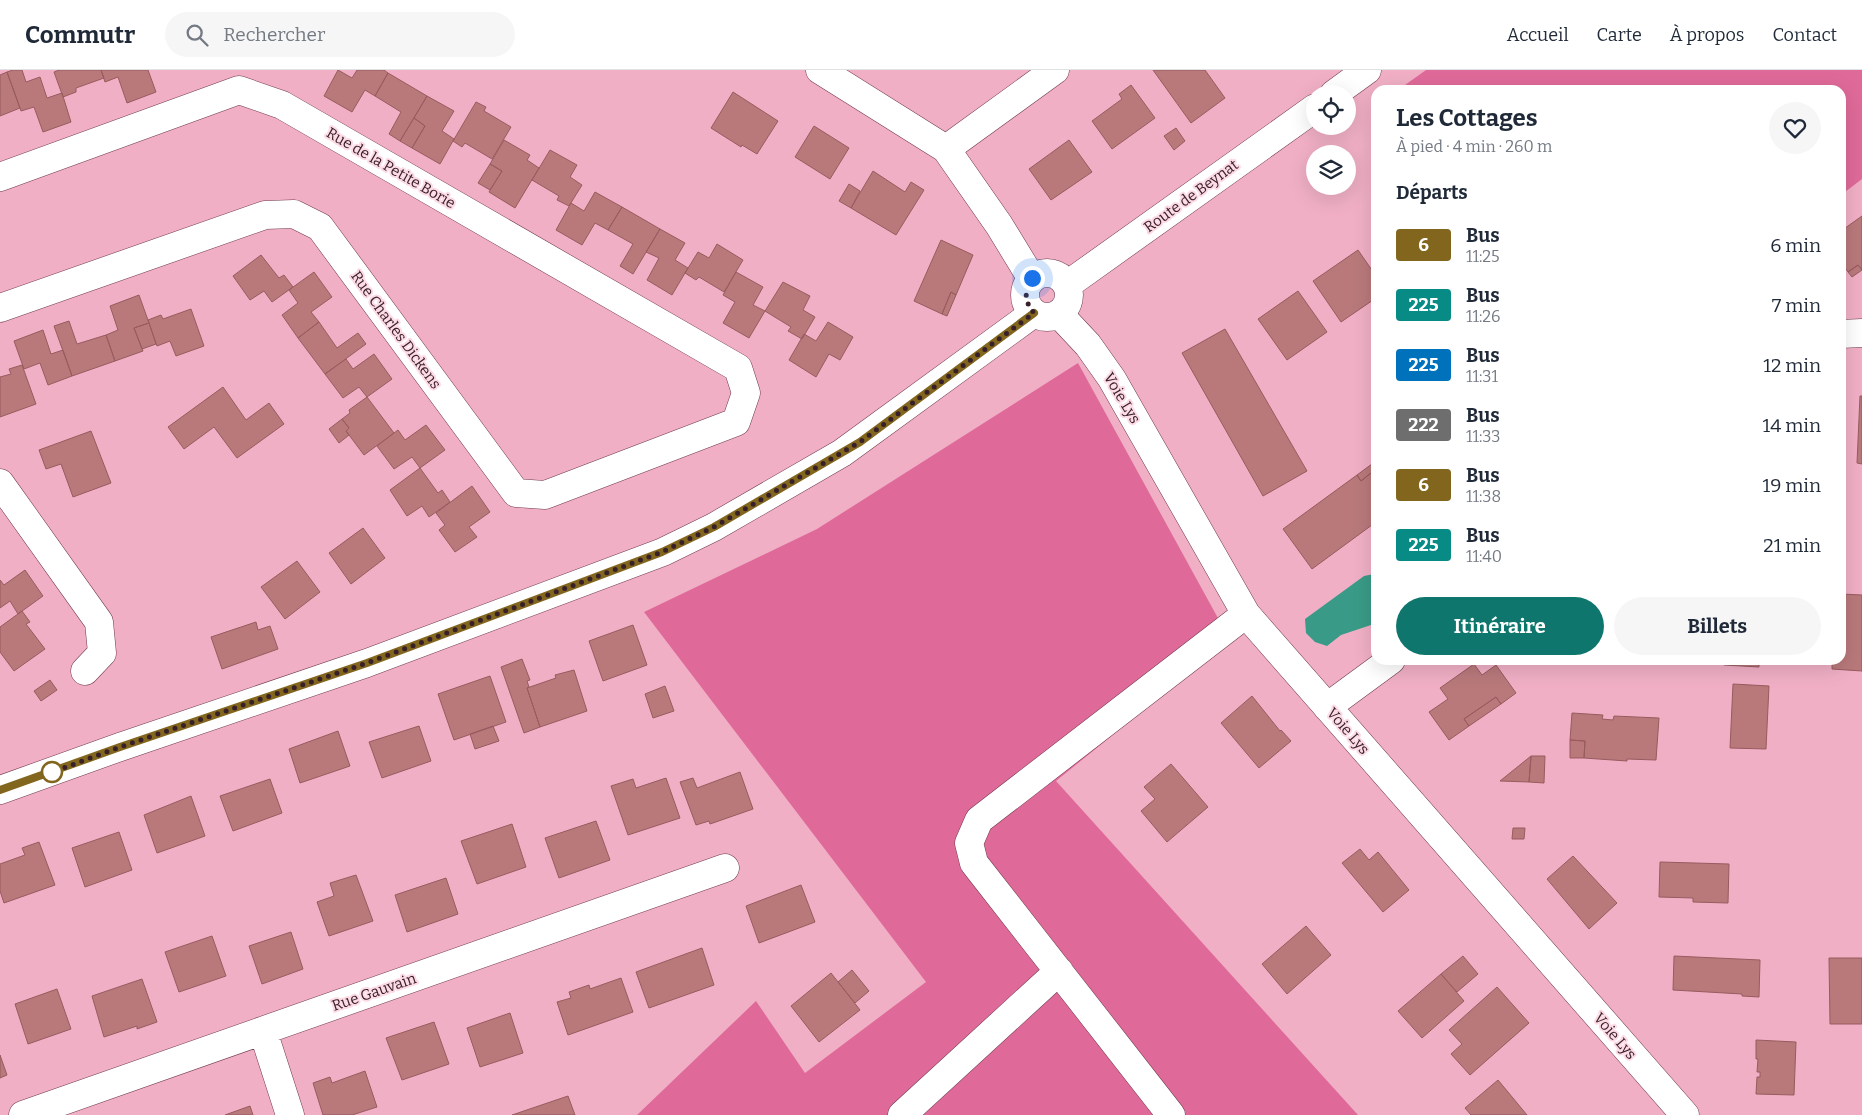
<!DOCTYPE html>
<html lang="fr">
<head>
<meta charset="utf-8">
<style>
	body { margin:0; font-family:Bitter,serif; background:#f6f6f7; color:#1f2937; height:100vh; display:flex; flex-direction:column; font-size:19px; white-space:nowrap }
	* { box-sizing:border-box; margin:0 }
	p { font-size:16px; color:#747a83 }
	.icon { flex:none; width:28px; height:28px; fill:none; stroke:currentColor; stroke-width:2; stroke-linecap:round; stroke-linejoin:round }
	.map { position:relative; flex:1; overflow:hidden }
	.drawer { position:absolute; left:1371px; top:15px; width:475px; height:580px; display:flex; flex-direction:column; background:#fff; border-radius:15px; box-shadow:0 5px 20px #0002 }
	.drawer>* { flex:none }
	.badge { padding:0 10px; border-radius:4px; font-size:18px; line-height:32px }
	.buttons { position:absolute; left:1306px; top:15px; display:grid; gap:10px }
	.buttons a { display:grid; place-items:center; width:50px; height:50px; border-radius:50%; background:#fff; box-shadow:0 5px 20px #0002; font-size:25px }
	.you { position:absolute; width:25px; height:25px; margin:-12px; border:4px solid #fff; border-radius:50%; background:#1a73e8; box-shadow:0 0 0 8px #1a73e833 }
	.map>.badge { position:absolute; translate:-50% -50%; box-shadow:0 0 0 2px #fff }
	h2 { padding:0 25px; font-size:19px; line-height:45px }
	.round { display:grid; place-items:center; flex:none; width:52px; height:52px; border-radius:26px; background:#f6f6f7 }
	.overview { display:flex; align-items:center; justify-content:space-between; height:85px; padding:0 25px }
	h1 { font-size:24px; font-weight:700; line-height:38px }
	.button { display:flex; gap:10px; margin-top:auto; padding:10px 25px }
	.button a { flex:1; height:58px; border-radius:30px; background:#0f766e; color:#fff; font-size:20px; font-weight:700; line-height:58px; text-align:center }
	.button a+a { background:#f6f6f7; color:#1f2937 }
	ul { padding:0; list-style:none }
	li { display:flex; align-items:center; gap:15px; height:60px; padding:0 25px }
	li div { flex:1 }
	li b { display:block; font-size:19px }
	li em { font-style:normal }
	li .badge { min-width:55px; font-weight:700; text-align:center }
	header { display:flex; align-items:center; gap:30px; box-sizing:border-box; height:70px; padding:0 25px; background:#fff; border-bottom:1px solid #e0e1e3 }
	header strong { font-size:24px }
	nav { display:flex; gap:28px; margin-inline-start:auto; font-size:18px }
	.search { width:350px; height:45px; background:#f6f6f7; display:flex; align-items:center; gap:12px; box-sizing:border-box; padding:0 18px; border-radius:28px; color:#747a83; font-size:19px }
	.map>svg:first-child { display:block }
	.green { fill:#df6a99 }
	.water { fill:#399b87 }
	.building { fill:#b9797b; stroke:#985b5e }
	.lines { fill:none; stroke-linecap:round; stroke-linejoin:round }
	.minor-casing { stroke:#713b4f; stroke-width:29 }
	.major-casing { stroke:#713b4f; stroke-width:29 }
	.minor { stroke:#fff; stroke-width:28 }
	.major { stroke:#fff; stroke-width:28 }
	.line-casing { stroke:#fff; stroke-width:11 }
	.line { stroke:#82661e; stroke-width:8 }
	.walk { stroke:#382029; stroke-width:5; stroke-dasharray:0 9 }
	.stop-dot { fill:#fff; stroke:#82661e; stroke-width:2.5 }
	.labels { text-anchor:middle; dominant-baseline:central; stroke-width:4; stroke-linejoin:round; paint-order:stroke }
	.street-label { font-size:15px; fill:#382029; stroke:#fddbe5 }
</style>
</head>
<body>
<header>
<strong>Commutr</strong>
<div class="search"><svg class="icon" aria-label="search" viewBox="0 0 24 24"><circle cx="10" cy="10" r="6"/><path d="M15 15l6 6"/></svg>Rechercher</div>
<nav><a>Accueil</a><a>Carte</a><a>À propos</a><a>Contact</a></nav>
</header>
<div class="map">
<svg width="1862" height="1045" viewBox="0 0 1862 1045">
	<rect width="100%" height="100%" fill="#f0afc5"/>
	<path class="green" d="M1426,0H1862V109L1841,125V20H1398Z
		M1078,293L1230,570L1056,711L1358,1045H637L756,931L805,1003L926,912L644,542L817,459Z"/>
	<path class="water" d="M1374,504H1376V553L1374,554L1341,565L1327,576L1315,572L1306,563L1305,549L1364,506Z"/>
	<path class="building" d="M13,0H22L26,12L40,7L47,28L62,23L71,52L43,62L34,37L21,41L7,2Z
		M59,0H101L104,8L76,18V22L63,27L54,2Z
		M101,0H148L156,22L127,33L118,7L105,12Z
		M338,0L352,8L357,0H384L388,3L375,26L365,20L352,42L324,26Z
		M1153,0H1205L1225,28L1191,53Z
		M7,2L20,38L0,46V5Z
		M388,3L427,26L400,71L389,64L401,42L375,26Z
		M1131,15L1155,48L1112,79L1092,51L1122,29L1119,24Z
		M733,22L778,51L757,84L742,75L741,77L711,58Z
		M427,26L454,41L442,61L454,69L440,94L412,78L425,56L414,48Z
		M476,32L486,37L484,41L511,57L492,89L465,73L462,77L453,71Z
		M414,48L425,56L412,78L400,71Z
		M814,56L849,78L830,109L795,87Z
		M1176,58L1185,71L1174,80L1164,66Z
		M504,70L530,85L527,90L539,98L515,138L489,122L502,101L490,94Z
		M1069,70L1092,102L1051,130L1029,99Z
		M550,80L577,95L570,107L582,115L569,136L557,130L559,126L532,110Z
		M490,94L502,101L490,120L478,113Z
		M873,101L905,122L911,112L924,120L896,165L851,138Z
		M849,114L860,121L851,138L839,131Z
		M595,122L622,137L608,160L595,153L582,175L556,160L571,133L584,141Z
		M622,137L660,159L633,204L620,196L633,174L608,160Z
		M1862,146V199L1858,195L1848,202L1846,199L1841,203V161Z
		M660,159L685,173L675,190L688,198L672,225L647,210L659,188L646,182Z
		M941,170L973,185L956,225L951,222L942,244L914,231Z
		M717,174L743,190L724,222L699,207L696,210L685,203L698,182L709,188Z
		M1358,180L1376,206V228L1341,252L1313,211Z
		M261,185L279,208L284,205L293,217L272,232L264,221L250,230L233,206Z
		M1858,195L1862,200L1852,207L1848,202Z
		M314,202L332,227L311,242L319,252L298,268L282,245L298,233L289,220Z
		M736,202L763,217L753,235L765,241L749,268L723,253L735,232L723,225Z
		M783,212L810,226L803,240L815,247L802,269L788,261L791,257L765,241Z
		M1298,221L1327,262L1287,290L1258,249Z
		M951,222L956,225L947,246L942,244Z
		M139,225L149,253L134,258L143,281L115,291L106,265L118,260L110,236Z
		M191,239L204,276L176,286L170,271L157,276L148,250L161,245L163,249Z
		M69,251L77,274L106,265L115,291L72,306L54,256Z
		M319,252L337,278L358,263L366,274L325,304L298,268Z
		M828,252L853,267L840,290L829,284L816,307L789,290L804,264L816,271Z
		M149,253L156,274L142,279L134,258Z
		M1225,259L1307,401L1263,426L1182,283Z
		M43,260L51,284L63,280L72,306L48,315L40,293L24,299L14,271Z
		M374,284L392,309L367,327L359,317L343,328L325,304L346,289L353,299Z
		M22,295L36,334L0,347V307L11,304L9,299Z
		M223,317L246,350L269,333L284,354L237,388L214,357L184,379L168,357Z
		M1860,326H1862V394L1857,393Z
		M367,327L394,363L364,385L346,361L349,358L342,349L350,343L349,340Z
		M342,349L349,358L346,361L349,365L339,373L329,359Z
		M426,355L445,380L420,398L412,387L394,399L377,376L398,360L405,370Z
		M91,361L111,413L73,427L61,394L46,399L39,380Z
		M1376,391V399L1361,411L1357,405Z
		M420,398L438,423L442,420L450,432L429,447L422,436L407,446L390,420Z
		M1376,399V452L1312,499L1283,459L1357,405L1361,411Z
		M472,416L490,442L469,457L477,467L455,482L439,460L445,455L436,443Z
		M363,458L385,488L351,514L329,483Z
		M297,491L320,522L285,549L261,517Z
		M25,500L43,526L18,544L10,531L0,538V510L4,515Z
		M1841,524L1862,525V601L1832,599V590H1841Z
		M22,541L30,552L26,554L45,579L14,601L0,582V557Z
		M256,552L258,560L270,556L278,579L222,599L211,567Z
		M633,555L647,595L603,611L589,571Z
		M522,589L530,610L527,611L529,617L527,618L540,657L524,663L501,597Z
		M1724,590H1759V597L1724,595Z
		M1474,594L1482,605L1496,595L1516,623L1501,634L1496,627L1464,649L1469,656L1449,670L1429,642L1448,629L1440,618Z
		M574,600L587,641L540,657L527,618L556,608L555,605Z
		M490,606L506,652L454,670L438,624Z
		M50,610L57,620L41,631L34,621Z
		M1733,614L1769,616L1766,679L1730,678Z
		M665,616L674,641L653,648L645,624Z
		M1252,626L1280,661L1281,660L1291,671L1259,698L1221,653Z
		M1496,627L1501,634L1469,656L1464,649Z
		M1572,643L1603,645L1602,649L1613,650L1614,646L1659,648L1656,690L1627,689V691L1584,688L1585,671L1570,670Z
		M419,656L431,691L382,708L369,672Z
		M493,656L499,671L475,679L470,664Z
		M338,661L350,696L300,713L289,679Z
		M1570,670L1585,671L1584,688H1570Z
		M1531,686H1545L1544,713L1529,712Z
		M1531,686L1529,712L1500,711Z
		M1171,694L1208,737L1167,772L1141,741L1155,729L1144,717Z
		M740,702L753,739L710,754L709,751L696,755L680,712L693,708L697,718Z
		M666,708L680,748L628,765L611,716L633,709L636,718Z
		M270,709L282,743L233,761L220,726Z
		M191,726L205,766L157,783L144,745Z
		M596,751L610,790L559,808L545,768Z
		M512,754L526,797L477,814L461,771Z
		M1513,758H1525L1524,769H1512Z
		M119,762L132,800L85,817L72,778Z
		M39,772L55,815L4,833L0,821V794L25,785L22,778Z
		M1360,779L1369,790L1378,782L1409,820L1383,842L1342,793Z
		M1573,786L1617,833L1589,859L1547,809Z
		M1660,792L1729,794L1728,833L1693,832V828L1659,827Z
		M356,805L373,851L329,866L317,832L334,826L330,813Z
		M446,808L458,844L407,862L395,825Z
		M801,815L815,852L759,873L746,836Z
		M1306,856L1331,885L1287,924L1262,894Z
		M291,862L303,899L262,914L249,876Z
		M212,866L226,906L179,922L165,882Z
		M702,878L714,915L649,938L636,902Z
		M1463,886L1478,904L1457,922L1441,904Z
		M1674,886L1760,890L1759,927L1742,926V924L1673,920Z
		M1829,888H1862V954H1830Z
		M852,900L869,921L855,933L838,912Z
		M831,903L860,940L819,972L791,936Z
		M1441,904L1464,931L1422,968L1398,941Z
		M621,908L633,942L568,965L557,932L571,928L569,922L589,915L590,919Z
		M142,909L157,952L137,959V956L104,967L92,926Z
		M1497,917L1529,953L1470,1005L1451,984L1462,974L1449,960Z
		M57,919L71,959L28,974L15,934Z
		M510,943L523,983L480,997L467,958Z
		M434,952L449,994L402,1010L386,968Z
		M1756,970L1796,972L1794,1025L1756,1024L1757,1007H1760V1002H1757L1758,989H1756Z
		M0,985L7,1005L0,1008Z
		M365,1001L377,1037L352,1045H323L313,1013L330,1007L332,1013Z
		M1498,1010L1527,1045H1471L1465,1038Z
		M568,1026L575,1045H512Z
		M250,1036L253,1045H225Z"/>
	<g class="lines">
		<defs>
			<path id="minor" d="M820,0L946,79L999,155L1032,209
				M946,79L1055,0
				M0,107L239,20L282,35L738,298L746,323L736,352L545,425L516,423L320,157L294,144L265,145L0,238
				M1059,244L1088,275L1112,309L1246,544L1685,1045
				M1841,264L1862,263
				M0,413L99,552L102,583L85,601
				M1327,637L1391,590
				M263,961L290,1045
				M23,1045L725,798
				M902,1045L1059,901
				M1171,1045L974,793L969,773L979,750L1246,544"/>
			<path id="major" d="M1334,24L1367,0
				M1025 225a22 22 0 1 1 44 0a22 22 0 1 1-44 0Z
				M1067,215L1315,38
				M0,720L120,677L367,593L663,482L714,457L842,383L1034,243"/>
		</defs>
		<use href="#minor" class="minor-casing"/>
		<use href="#major" class="major-casing"/>
		<use href="#minor" class="minor"/>
		<use href="#major" class="major"/>
	</g>
	<g class="lines">
		<defs>
			<path id="line" d="M0,720L120,677L367,593L662,482L714,457L860,372L1034,243"/>
		</defs>
		<use href="#line" class="line-casing"/>
		<use href="#line" class="line"/>
		<path class="walk" d="M52,702L50,703L120,677L367,593L662,482L714,457L860,372L1034,243C1024,231 1024,221 1032,208"/>
	</g>
	<circle class="stop-dot" cx="52" cy="702" r="10"/>
	<g class="labels">
		<g class="street-label">
			<text transform="translate(391 98) rotate(30)">Rue de la Petite Borie</text>
			<text transform="translate(1191 126) rotate(-36)">Route de Beynat</text>
			<text transform="translate(396 260) rotate(54)">Rue Charles Dickens</text>
			<text transform="translate(1122 328) rotate(59)">Voie Lys</text>
			<text transform="translate(1348 661) rotate(49)">Voie Lys</text>
			<text transform="translate(374 922) rotate(-19)">Rue Gauvain</text>
			<text transform="translate(1615 966) rotate(49)">Voie Lys</text>
		</g>
	</g>
</svg>
<div class="buttons">
<a><svg class="icon" aria-label="locate" viewBox="0 0 24 24"><circle cx="12" cy="12" r="6"/><path d="M12 2v4M12 18v4M2 12h4M18 12h4"/></svg></a>
<a><svg class="icon" aria-label="layers" viewBox="0 0 24 24"><path d="M12 4l9 5-9 5-9-5zM3 14l9 5 9-5"/></svg></a>
</div>
<div class="you" style="left:1032px;top:208px"></div>
<section class="drawer">
<div class="overview"><div><h1>Les Cottages</h1><p>À pied · 4 min · 260 m</p></div><a class="round"><svg class="icon" aria-label="heart" viewBox="0 0 24 24"><path d="M12 20l-8-8c-3-5 5-10 8-4 3-6 11-1 8 4z"/></svg></a></div>
<h2>Départs</h2>
<ul>
<li><span class="badge" style="background:#82661e;color:#fff">6</span><div><b>Bus</b><p>11:25</p></div><em>6 min</em></li>
<li><span class="badge" style="background:#088a85;color:#fff">225</span><div><b>Bus</b><p>11:26</p></div><em>7 min</em></li>
<li><span class="badge" style="background:#0072bc;color:#fff">225</span><div><b>Bus</b><p>11:31</p></div><em>12 min</em></li>
<li><span class="badge" style="background:#6e6e6e;color:#fff">222</span><div><b>Bus</b><p>11:33</p></div><em>14 min</em></li>
<li><span class="badge" style="background:#82661e;color:#fff">6</span><div><b>Bus</b><p>11:38</p></div><em>19 min</em></li>
<li><span class="badge" style="background:#088a85;color:#fff">225</span><div><b>Bus</b><p>11:40</p></div><em>21 min</em></li>
</ul>
<div class="button"><a>Itinéraire</a><a>Billets</a></div>
</section>
</div>
</body>
</html>
